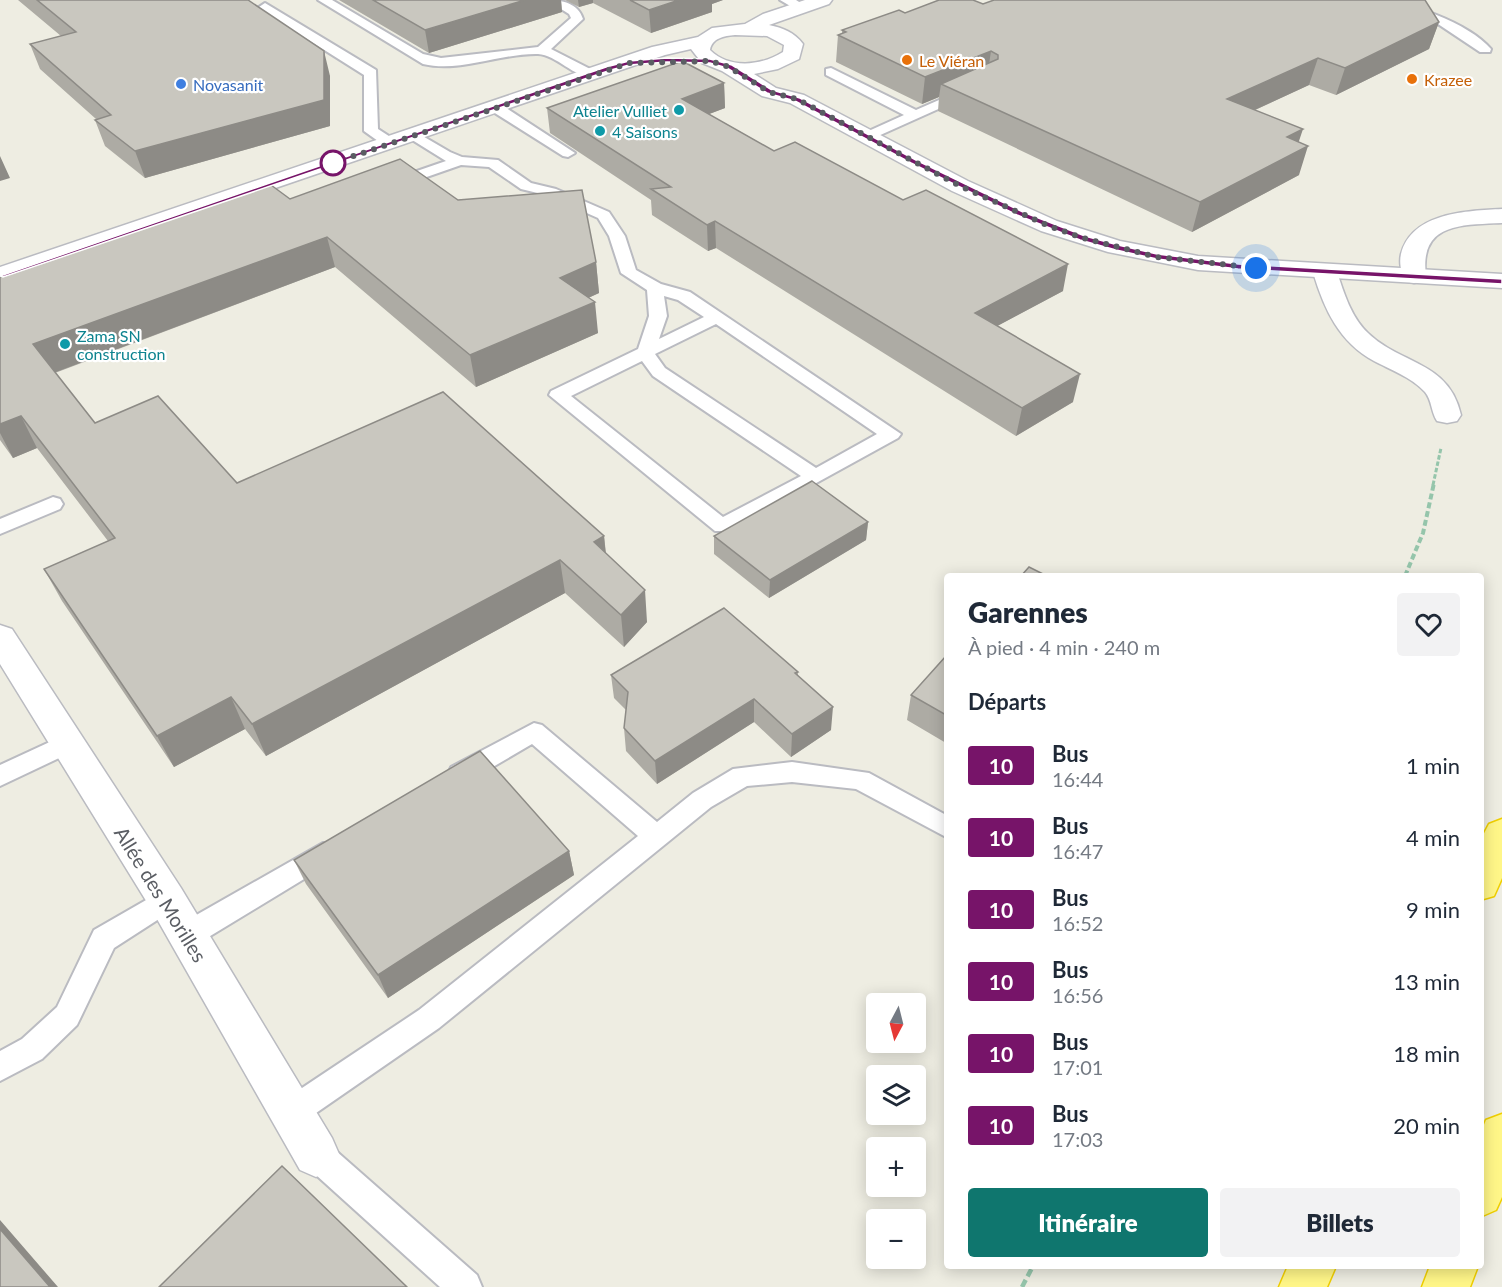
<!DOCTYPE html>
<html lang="fr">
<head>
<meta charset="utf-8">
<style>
	body { margin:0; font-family:Lato,sans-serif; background:#f2f2f3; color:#1f2937; height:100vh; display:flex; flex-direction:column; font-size:22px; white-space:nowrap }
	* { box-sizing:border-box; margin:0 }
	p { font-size:20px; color:#747a83 }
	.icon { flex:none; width:33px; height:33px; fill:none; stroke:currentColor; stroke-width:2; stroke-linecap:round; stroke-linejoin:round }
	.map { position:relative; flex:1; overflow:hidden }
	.details { position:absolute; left:944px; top:573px; width:540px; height:696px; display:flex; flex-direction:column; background:#fff; border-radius:6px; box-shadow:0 3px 15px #0003 }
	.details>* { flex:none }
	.badge { padding:0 12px; border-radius:4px; font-size:21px; line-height:39px }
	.needle { width:39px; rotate:187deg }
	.buttons { position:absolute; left:866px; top:993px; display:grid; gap:12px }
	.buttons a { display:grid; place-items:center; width:60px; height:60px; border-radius:6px; background:#fff; box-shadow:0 3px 15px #0003; font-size:30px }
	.you { position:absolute; width:30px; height:30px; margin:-15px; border:4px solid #fff; border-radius:50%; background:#1a73e8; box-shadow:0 0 0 9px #1a73e833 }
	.map>.badge { position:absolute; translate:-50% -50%; box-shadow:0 0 0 3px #fff }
	h2 { padding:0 24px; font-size:22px; line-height:54px }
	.round { display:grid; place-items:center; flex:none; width:63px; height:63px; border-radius:6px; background:#f2f2f3 }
	.overview { display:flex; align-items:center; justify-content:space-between; height:102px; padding:0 24px }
	h1 { font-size:28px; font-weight:800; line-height:45px }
	.cta { display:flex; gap:12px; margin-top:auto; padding:12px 24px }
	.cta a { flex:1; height:69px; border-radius:6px; background:#0f766e; color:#fff; font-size:24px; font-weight:800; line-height:69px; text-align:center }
	.cta a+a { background:#f2f2f3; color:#1f2937 }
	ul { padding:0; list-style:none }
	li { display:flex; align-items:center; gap:18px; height:72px; padding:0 24px }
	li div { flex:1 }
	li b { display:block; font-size:22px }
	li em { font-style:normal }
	li .badge { min-width:66px; font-weight:700; text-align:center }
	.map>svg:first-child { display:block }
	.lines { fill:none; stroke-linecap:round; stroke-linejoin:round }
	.service-casing { stroke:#babbc1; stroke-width:4 }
	.minor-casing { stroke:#babbc1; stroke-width:3 }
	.tertiary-casing { stroke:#babbc1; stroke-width:3 }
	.motorway-casing { stroke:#f0cf00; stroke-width:3 }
	.path-far2 { stroke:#95c5ab; stroke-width:3; stroke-dasharray:4.5 2; stroke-linecap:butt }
	.path-far1 { stroke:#95c5ab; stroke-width:4; stroke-dasharray:6 3; stroke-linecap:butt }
	.path { stroke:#95c5ab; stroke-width:4.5; stroke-dasharray:8 4; stroke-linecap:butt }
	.service { fill:#fff; fill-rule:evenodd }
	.minor { fill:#fff; fill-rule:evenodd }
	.tertiary { fill:#fff; fill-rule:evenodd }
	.motorway { fill:#fff688; fill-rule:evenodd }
	.wall { fill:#adaba4 }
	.shaded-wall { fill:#8d8b86 }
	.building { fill:#c9c7bf; stroke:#8d8b86; stroke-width:1.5 }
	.line { fill:#771469; stroke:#fff; stroke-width:1.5 }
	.walk { stroke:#5a5d63; stroke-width:6; stroke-dasharray:0 10.8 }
	.food-dot { fill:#e8710a; stroke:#fff; stroke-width:2 }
	.shop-dot { fill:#3f7fe0; stroke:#fff; stroke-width:2 }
	.culture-dot { fill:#0f9aa8; stroke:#fff; stroke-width:2 }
	.stop-dot { fill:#fff; stroke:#771469; stroke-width:3 }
	.labels { text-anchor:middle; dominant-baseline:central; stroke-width:4.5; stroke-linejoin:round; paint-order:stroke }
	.far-food-label { font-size:16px; fill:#c56008; stroke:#fff; text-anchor:start }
	.far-shop-label { font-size:16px; fill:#366cbe; stroke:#fff; text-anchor:start }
	.far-culture-label { font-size:16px; fill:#0d838f; stroke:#fff; text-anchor:start }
	.street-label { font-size:20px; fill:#5a5d63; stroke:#fff }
</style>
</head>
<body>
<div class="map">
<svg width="1502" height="1287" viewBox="0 0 1502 1287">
	<rect width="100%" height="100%" fill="#eeede2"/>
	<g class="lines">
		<defs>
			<path id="service" d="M318,0H332L423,54L441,58L538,47L571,18L569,14L547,0C562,0 578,3 583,19L551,49L600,74L598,77C578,82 558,55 538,54C501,53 460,73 423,64Z
				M780,0H796L807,7L797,10Z
				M1373,0C1406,0 1469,23 1491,49L1490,52H1480L1438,24Z
				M265,3L376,70L378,129L395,140V146H385L364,131V75L261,10L259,7Z
				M831,68L916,110L962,90L967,89L974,93L867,141L862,140V134L904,115L826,75V69Z
				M495,103L500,104L575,153L568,157L563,156L490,110L488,107Z
				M414,131L450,152L462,157L498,160L531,183L556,189L609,212L625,236L636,270L661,284L690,292L901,434L898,438L729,531H715L549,395L551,391L638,349L649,316L647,290L621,273L609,236L598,218L546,195L521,189L489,167L461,165L398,187H388L386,184L388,181L446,161L409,138L407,135ZM664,296L678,300L704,317L659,339L667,316ZM716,324L877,434L816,468L665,368L655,354ZM642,361L653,376L801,476L723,517L571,396Z
				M53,497L60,499L63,504L60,509L0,534V519Z
				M534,723L542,725L657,822L693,793L733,769L792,762L869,773L946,815V837L856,789L792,782L747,786L711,807L439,1028L303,1122L292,1127L281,1122L277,1112L281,1102L419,1010L638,836L532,744L469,781L460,784L451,781L448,774L451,767Z
				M67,734L76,736L79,743L76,750L0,786V765Z
				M323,843L332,846L336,854L332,862L197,944L187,947L177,944L173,935L177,926Z
				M167,888L176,892L180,900L176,908L114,948L77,1025L42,1059L0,1081V1051L22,1039L57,1007L94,930Z
				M316,1139L327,1143L477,1275L482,1287H440L305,1165L301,1154L305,1143Z"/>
			<path id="minor" d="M1502,209V223C1461,225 1419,223 1426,276L1423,281L1414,283L1405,281C1401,274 1399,262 1401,254C1412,212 1467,211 1502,209Z
				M1325,265L1334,267L1337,272C1344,293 1351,317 1368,333C1401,365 1449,361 1461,415L1457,421L1447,423L1437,421C1431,412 1432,400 1425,392C1411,377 1391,370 1374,361C1339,342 1324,309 1313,272L1316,267Z
				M0,625L12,629L181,888L332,1138L339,1154L332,1170L316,1177L300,1170L153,912L0,664Z"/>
			<path id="tertiary" d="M805,0H832L829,4L769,25C783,28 794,32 803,44L799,59L778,69L754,74L776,88L804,95L968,181L1057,221L1120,241L1198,256L1502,274V288L1198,270L1108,252L1041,231L952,191L790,103L762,96L722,71L702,63L691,49L665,55L0,282V267L652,47L698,37L712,28L745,24L763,14ZM735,35L767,36L784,45L783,52C761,66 729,69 710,50C712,38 724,36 735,35Z"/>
			<path id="motorway" d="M1502,819V878L1494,896L1480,900V841L1489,824Z
				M1502,1114V1197L1496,1210L1480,1217V1134L1486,1120Z
				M1288,1266H1336L1327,1287H1279Z
				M1430,1266H1478L1470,1287H1422Z"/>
		</defs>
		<use href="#service" class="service-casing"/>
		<use href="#minor" class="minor-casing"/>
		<use href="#tertiary" class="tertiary-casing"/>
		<use href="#motorway" class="motorway-casing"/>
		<path class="path-far2" d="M1433,485L1441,448"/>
		<path class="path-far1" d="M1405,576L1423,533L1434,483"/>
		<path class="path" d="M1022,1287L1033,1266"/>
		<use href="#service" class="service"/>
		<use href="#minor" class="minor"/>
		<use href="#tertiary" class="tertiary"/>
		<use href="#motorway" class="motorway"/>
	</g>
	<path class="wall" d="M18,0H248L330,76V126L145,178L105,146L95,120L96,119L40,69L30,44L61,36Z
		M339,0H561L562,12L429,53Z
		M565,0H723L712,4V12L651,33L593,3L579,7Z
		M983,4L1439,22L1429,49L1336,95L1309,85L1255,110L1299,142V175L1192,232L938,111L939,97L922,104L836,62L838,35L842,33V30L905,13Z
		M724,83L725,108L709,114L774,151L1063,291L997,326L1073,402L1016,436L716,248L708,251L652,215L651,200L550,133L547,108Z
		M290,199L458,200L596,262L599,293L588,298L598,333L476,387L335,267L55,373L95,423L237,483L604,536L606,553L647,622L624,647L565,593L266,756L245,729L174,767L62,601L44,569L108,541L37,448L13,458L0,440V277Z
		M868,522L866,540L769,598L714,554V536Z
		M946,656V743L907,720L911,695Z
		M798,672V676L831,730L791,757L754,722L657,784L626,751L624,728L626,710L614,698L611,675Z
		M569,851L574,875L388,998L306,884L294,860Z"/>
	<path class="shaded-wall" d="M525,0H561L562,12L429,53L425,30Z
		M578,0H593V3L579,7Z
		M679,0H723L712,4V12L651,33L649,10Z
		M1439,22L1429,49L1336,95L1345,68Z
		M324,51L330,76V126L145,178L135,151Z
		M991,51L987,78L941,84L939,97L922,104L925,77Z
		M1318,58L1309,85L1220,126L1227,99Z
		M724,83L725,108L683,124L682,99Z
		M1303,129L1295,153L1308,146L1299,175L1192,232L1200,202L1287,137Z
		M0,156L10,178L0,181Z
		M715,221L716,248L708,251L707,225Z
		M327,237L335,267L48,375L33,344Z
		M596,262L599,293L564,309L560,278Z
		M1068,264L1063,291L971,340L975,313Z
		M595,302L598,333L476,387L470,355Z
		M1080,374L1073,402L1016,436L1022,408Z
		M21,416L37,448L13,458L0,433V424Z
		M868,522L866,540L769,598L770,580Z
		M604,536L607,568L594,542Z
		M560,560L565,593L266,756L252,724Z
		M645,590L647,622L624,647L621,615Z
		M231,697L245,729L174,767L157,736Z
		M754,699V722L657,784L655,761Z
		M833,707L831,730L791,757L792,734Z
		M569,851L574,875L388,998L378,975Z
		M0,1220L58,1287H50L0,1229Z"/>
	<path class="building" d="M37,0H248L324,51V100L135,151L95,120L111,115L30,44L76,32Z
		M373,0H525L425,30Z
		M630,0H679L649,10Z
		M939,0H973L983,4L994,0H1425L1439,22L1345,68L1318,58L1227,99L1303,129L1287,137L1308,146L1200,202L941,84L998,59V55L991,51L925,77L838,35L846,32L842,30L899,10L905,13Z
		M682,61L724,83L682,99L774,151L795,142L903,200L926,190L1068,264L975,313L1080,374L1022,408L715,221L707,225L651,189L671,187L547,108Z
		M400,159L458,200L582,190L596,262L560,278L595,302L470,355L327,237L33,344L95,423L158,396L237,483L443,392L604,536L594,542L645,590L621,615L560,560L252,724L231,697L157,736L44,569L115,538L21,416L0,424V277L271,185L290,199Z
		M812,481L868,522L770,580L714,536Z
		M1029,567L1047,576H1021Z
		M724,608L798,672L795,673L833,707L792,734L754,699L655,761L624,728L628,692L611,675Z
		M946,656V715L911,695Z
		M480,751L569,851L378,975L294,860Z
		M282,1166L407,1287H159Z
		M0,1229L50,1287H0Z"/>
	<path class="line" d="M667,58L710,59L732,65L772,90L800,98L916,160L1023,212L1085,236L1118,245L1157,254L1238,264L1502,279V284L1238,269L1157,259L1116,250L1080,240L1017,215L911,163L795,101L767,93L727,68L710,63L667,62L629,65L611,70L3,277L0,276L606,67L629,61Z"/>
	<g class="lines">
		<path class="walk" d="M333,163L629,63L710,61L729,67L769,92L797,99L960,186L1049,226L1083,238L1157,257L1256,268"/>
	</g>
	<g class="food-dot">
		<circle cx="907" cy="60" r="6"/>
		<circle cx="1412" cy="79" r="6"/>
	</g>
	<circle class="shop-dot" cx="181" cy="84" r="6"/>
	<g class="culture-dot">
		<circle cx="679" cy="110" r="6"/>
		<circle cx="600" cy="131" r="6"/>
		<circle cx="65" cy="344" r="6"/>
	</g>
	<circle class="stop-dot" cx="333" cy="163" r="12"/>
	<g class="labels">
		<g class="far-food-label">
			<text x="919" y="60">Le Viéran</text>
			<text x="1424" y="79">Krazee</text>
		</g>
		<g class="far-shop-label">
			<text x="193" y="84">Novasanit</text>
		</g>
		<g class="far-culture-label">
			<text x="667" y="110" text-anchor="end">Atelier Vulliet</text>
			<text x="612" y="131">4 Saisons</text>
			<text x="77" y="335">Zama SN<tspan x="77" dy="18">construction</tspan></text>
		</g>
		<g class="street-label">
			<text transform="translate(161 894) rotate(58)">Allée des Morilles</text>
		</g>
	</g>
</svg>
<div class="buttons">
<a><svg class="needle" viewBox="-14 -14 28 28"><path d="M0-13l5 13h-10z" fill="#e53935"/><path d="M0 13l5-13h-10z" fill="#747a83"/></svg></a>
<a><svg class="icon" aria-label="layers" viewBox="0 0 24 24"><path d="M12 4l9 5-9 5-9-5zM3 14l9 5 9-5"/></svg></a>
<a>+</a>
<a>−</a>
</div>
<div class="you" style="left:1256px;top:268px"></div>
<section class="details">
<div class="overview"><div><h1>Garennes</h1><p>À pied · 4 min · 240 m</p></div><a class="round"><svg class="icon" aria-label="heart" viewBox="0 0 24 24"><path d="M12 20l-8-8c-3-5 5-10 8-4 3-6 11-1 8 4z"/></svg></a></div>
<h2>Départs</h2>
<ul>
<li><span class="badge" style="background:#771469;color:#fff">10</span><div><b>Bus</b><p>16:44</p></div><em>1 min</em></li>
<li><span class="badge" style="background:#771469;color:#fff">10</span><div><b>Bus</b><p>16:47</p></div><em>4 min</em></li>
<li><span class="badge" style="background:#771469;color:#fff">10</span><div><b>Bus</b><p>16:52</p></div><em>9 min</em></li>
<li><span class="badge" style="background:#771469;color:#fff">10</span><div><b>Bus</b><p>16:56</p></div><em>13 min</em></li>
<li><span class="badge" style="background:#771469;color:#fff">10</span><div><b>Bus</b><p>17:01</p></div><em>18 min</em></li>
<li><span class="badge" style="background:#771469;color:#fff">10</span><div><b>Bus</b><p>17:03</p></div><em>20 min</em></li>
</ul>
<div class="cta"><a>Itinéraire</a><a>Billets</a></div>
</section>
</div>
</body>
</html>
